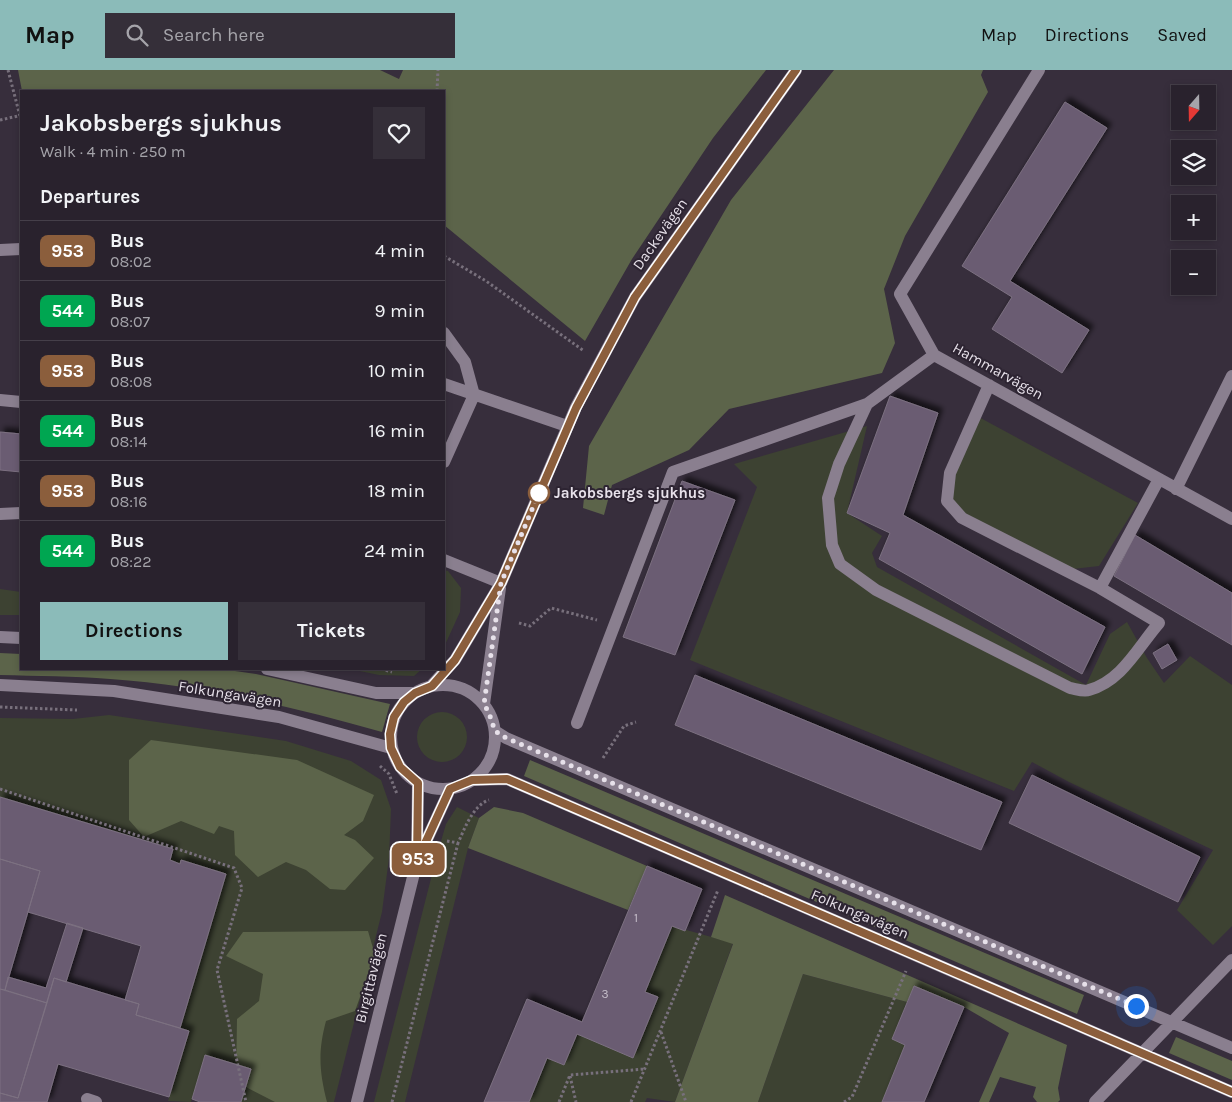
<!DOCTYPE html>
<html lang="en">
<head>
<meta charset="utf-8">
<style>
	body { margin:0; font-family:Karla,sans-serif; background:#352f39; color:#f1f3f6; height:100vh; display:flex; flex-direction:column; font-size:19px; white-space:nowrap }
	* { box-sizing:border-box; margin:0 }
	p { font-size:16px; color:#a5a4aa }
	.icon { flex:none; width:28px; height:28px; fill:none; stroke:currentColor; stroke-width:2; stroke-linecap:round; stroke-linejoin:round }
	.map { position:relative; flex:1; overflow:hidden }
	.drawer { position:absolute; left:20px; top:20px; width:425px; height:580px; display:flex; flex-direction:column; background:#29222d; border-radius:0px; box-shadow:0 2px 8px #0003,0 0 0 1px #453f49 }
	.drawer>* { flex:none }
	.badge { padding:0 10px; border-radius:8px; font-size:18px; line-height:32px }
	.needle { width:32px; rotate:200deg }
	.buttons { position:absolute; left:1171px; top:15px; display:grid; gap:10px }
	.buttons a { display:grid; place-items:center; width:45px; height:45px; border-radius:0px; background:#29222d; box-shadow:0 2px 8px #0003,0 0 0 1px #453f49; font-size:25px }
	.you { position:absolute; width:25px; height:25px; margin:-12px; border:4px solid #fff; border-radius:50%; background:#1a73e8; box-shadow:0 0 0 8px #1a73e833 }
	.map>.badge { position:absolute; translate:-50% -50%; box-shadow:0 0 0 2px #fff }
	h2 { padding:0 20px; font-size:19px; line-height:45px }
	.round { display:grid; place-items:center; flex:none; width:52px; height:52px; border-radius:0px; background:#352f39 }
	.overview { display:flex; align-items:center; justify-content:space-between; height:85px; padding:0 20px }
	h1 { font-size:24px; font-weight:700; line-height:38px }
	.action { display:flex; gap:10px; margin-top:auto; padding:10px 20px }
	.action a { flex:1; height:58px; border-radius:0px; background:#8bbbb9; color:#111; font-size:20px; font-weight:700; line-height:58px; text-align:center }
	.action a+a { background:#352f39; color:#f1f3f6 }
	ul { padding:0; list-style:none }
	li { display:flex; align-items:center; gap:15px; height:60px; padding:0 20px; border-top:1px solid #453f49 }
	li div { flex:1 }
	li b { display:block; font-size:19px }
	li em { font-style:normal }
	li .badge { min-width:55px; font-weight:700; text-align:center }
	header { display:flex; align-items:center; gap:30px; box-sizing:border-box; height:70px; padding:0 25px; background:#8bbbb9; color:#111 }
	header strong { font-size:24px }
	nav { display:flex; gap:28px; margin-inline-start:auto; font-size:18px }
	.search { width:350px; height:45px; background:#352f39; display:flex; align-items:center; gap:12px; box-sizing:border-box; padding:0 18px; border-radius:0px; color:#a5a4aa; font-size:19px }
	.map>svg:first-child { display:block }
	.green { fill:#3d4232 }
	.forest { fill:#5c644a }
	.building { fill:#6a5b72; stroke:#7c7181; filter:url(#shadow) }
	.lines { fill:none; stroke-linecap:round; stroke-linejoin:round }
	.path { stroke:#78707c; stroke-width:3; stroke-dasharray:2.5 2.5; stroke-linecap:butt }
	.minor { stroke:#8a7f8f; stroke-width:12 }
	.line-casing { stroke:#fff; stroke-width:11 }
	.line { stroke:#8b5e3c; stroke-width:8 }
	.walk { stroke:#e7e1ea; stroke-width:5; stroke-dasharray:0 9 }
	.stop-dot { fill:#fff; stroke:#8b5e3c; stroke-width:2.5 }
	.labels { text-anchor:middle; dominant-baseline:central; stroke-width:4; stroke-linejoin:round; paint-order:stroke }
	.number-label { font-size:12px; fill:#c8c0cc }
	.street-label { font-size:15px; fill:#e7e1ea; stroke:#2d2432 }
	.stop-label { font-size:15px; font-weight:bold; fill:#e7e1ea; stroke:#2d2432; text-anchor:start }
</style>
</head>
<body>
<header>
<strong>Map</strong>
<div class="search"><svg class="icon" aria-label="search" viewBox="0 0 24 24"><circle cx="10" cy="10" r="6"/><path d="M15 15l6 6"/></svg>Search here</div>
<nav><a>Map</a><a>Directions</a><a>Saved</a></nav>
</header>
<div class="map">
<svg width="1232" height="1032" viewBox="0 0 1232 1032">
	<defs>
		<filter id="shadow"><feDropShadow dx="4.5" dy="-4.5" stdDeviation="2.5" flood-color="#0009"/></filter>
	</defs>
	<rect width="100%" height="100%" fill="#372e3c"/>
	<path class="green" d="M975,345L1138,433L1099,496L1064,500L962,448L947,431Z
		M867,356L847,443L882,466L872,483L877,497L1086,615L1110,564L1127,552L1147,588L1164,613L1190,586L1232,615V856L1213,875L1177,840L1213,780L1069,712L1032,692L1014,721L690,590L757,417L734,394Z
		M444,500L448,501L461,518L460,542L444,577Z
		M0,519L21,522V545H0Z
		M350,599H422L414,606L379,605Z
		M417 667a25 25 0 1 1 50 0a25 25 0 1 1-50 0Z
		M109,645L286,671L351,691L381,710L391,739L389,788L382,842L334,1032H241L205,986L191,1032L168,1031L189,961L180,958L225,804L181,790L180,794L170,790L173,779L0,727V648L73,649Z
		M457,737L479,748L468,778L405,1032H374L437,785L446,754Z
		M672,856L733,873L675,1032L647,1028L645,1032H529L547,988L564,995L577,964L633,987L658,927L645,922Z
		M803,904L907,932L892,969L905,975L882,1032H719H758Z"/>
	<path class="forest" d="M18,0H380L399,9L403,0H766L713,68L632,189L585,271L444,155V21H22Z
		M834,0H983L981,5L988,22L905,166L884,219L895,273L882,303L729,339L689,380L612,415L604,445L583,438L589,376L731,130Z
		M0,583L21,584V599H221L256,604L390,634L382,662C293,637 202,615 110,609C74,606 37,606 0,605Z
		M151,670L297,690L374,725L363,751L344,765L355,770L374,788L345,820L330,819L306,800L286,792L258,807L235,785L234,761L219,756L214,764L181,751L144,767L129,750V690Z
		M530,690L1084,925L1077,944L524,706Z
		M494,737L523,743L647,796L628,840L468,778L479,748Z
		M725,825L1067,975L1058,1018L1060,1030L1058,1032H1037L1033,1027L1036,1017L1000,1007L989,1032H979L1009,963L964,937L914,916L907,932L803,904L758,1032H675L733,874L711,867Z
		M368,861L375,885L355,941L326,951C318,981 319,1001 327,1032H275L236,1012L237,949L259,931L263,904L226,886L243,862Z
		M1176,967L1232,991V1010L1169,983Z"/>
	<path class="building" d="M1065,32L1107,58L1010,211L1089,260L1062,303L992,259L1012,227L962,196Z
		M890,326L938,343L903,445L1105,557L1082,604L879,489L890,463L847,443Z
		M0,362L21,364V402L0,400Z
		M682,411L735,430L675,585L623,567Z
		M1135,465L1232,523V575L1114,506Z
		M1168,574L1177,590L1162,599L1153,583Z
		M695,605L1002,732L981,780L675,655Z
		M1032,705L1200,787L1178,832L1009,753Z
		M0,727L173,779L170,790L180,794L181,790L226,804L180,958L136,945L139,934L125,930L141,876L28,842L40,801L0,789Z
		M0,789L40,801L5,920L0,919Z
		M647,796L702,819L685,861L672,856L645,922L658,927L633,988L577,964L564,995L547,988L529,1032H484L527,929L582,952Z
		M67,853L83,858L66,912L54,908L47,933L5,920L8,907L46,918Z
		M54,908L139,934L136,945L189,961L169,1027L58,994L47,1032H0V1023L18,1028Z
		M914,916L964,937L924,1032H882L905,975L892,969Z
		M0,919L47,933L18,1028L0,1023Z
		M205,985L251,999L241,1032H200L192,1029Z"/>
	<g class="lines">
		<path class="path" d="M8,0L21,50
			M437,21L438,0
			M0,50L18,46
			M444,186L486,211L584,281
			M519,553L530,556L551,538L597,550
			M381,599L392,602
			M0,637L77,640
			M603,688L624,656L636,652
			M380,696L389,704L397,724
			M0,719L234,798L242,818L217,900L246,1032
			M447,771L458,773C464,760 473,735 489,730
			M661,962L686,1032
			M570,1006L576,1032
			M392,1032L458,773
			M559,1032L570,1005L645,999
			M631,1032L718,820
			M844,1032L852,1027L906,901"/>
		<path class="minor" d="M1039,0L900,224L934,285L1232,449
			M0,180L21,179
			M444,263L465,292L474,325L444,392
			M444,314L567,356
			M0,330L21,332
			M867,334L839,394L828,428L832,475L840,494L876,520L1070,618C1076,619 1084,622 1089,620C1122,611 1138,577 1159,553L1100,518L962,448L947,431L950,403L989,315
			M1176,419L1232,306
			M0,444L21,443
			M444,490L501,513
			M1100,518L1159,409
			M0,567L21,568
			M267,599L376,623H415
			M0,615L114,621L279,647L391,678
			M391 667a52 52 0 1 1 104 0a52 52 0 1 1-104 0Z
			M431,616L455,590L501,513L576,337L635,227L796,0
			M484,634L500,518
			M577,653L673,402L867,334L934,285
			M495,661L506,668L1232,978
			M472,710L507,709L1232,1022
			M417,786L418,713
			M87,1029L96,1032
			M357,1032L417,791L450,719
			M1095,1032L1232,890"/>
	</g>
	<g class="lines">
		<defs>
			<path id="line" d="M796,0L635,227L576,338L501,513L455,590L432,616L415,623L404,632L394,647L390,664L391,678L400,697L418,713L417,791L450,719L472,710L507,709L1232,1022"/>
		</defs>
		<use href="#line" class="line-casing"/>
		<use href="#line" class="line"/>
		<path class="walk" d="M539,423L501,513L484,634L489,643L495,661L506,668L1136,936"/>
	</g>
	<circle class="stop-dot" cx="539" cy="423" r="10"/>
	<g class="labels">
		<g class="number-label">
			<text x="636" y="848">1</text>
			<text x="605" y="924">3</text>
		</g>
		<g class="street-label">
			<text transform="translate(660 164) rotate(-55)">Dackevägen</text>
			<text transform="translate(998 301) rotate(29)">Hammarvägen</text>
			<text transform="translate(230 624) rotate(9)">Folkungavägen</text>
			<text transform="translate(860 844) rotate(23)">Folkungavägen</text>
			<text transform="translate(371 908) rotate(-76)">Birgittavägen</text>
		</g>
		<g class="stop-label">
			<text x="554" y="423">Jakobsbergs sjukhus</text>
		</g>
	</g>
</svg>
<div class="buttons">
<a><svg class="needle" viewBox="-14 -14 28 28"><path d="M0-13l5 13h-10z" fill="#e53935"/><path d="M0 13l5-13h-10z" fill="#a5a4aa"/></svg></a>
<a><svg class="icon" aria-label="layers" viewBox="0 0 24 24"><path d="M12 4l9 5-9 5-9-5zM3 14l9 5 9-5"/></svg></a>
<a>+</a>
<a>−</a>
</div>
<div class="you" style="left:1136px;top:936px"></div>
<b class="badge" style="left:418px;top:789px;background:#8b5e3c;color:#fff">953</b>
<section class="drawer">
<div class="overview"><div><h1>Jakobsbergs sjukhus</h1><p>Walk · 4 min · 250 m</p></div><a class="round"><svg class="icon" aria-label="heart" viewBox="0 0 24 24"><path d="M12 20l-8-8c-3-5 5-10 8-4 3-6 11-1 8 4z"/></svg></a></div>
<h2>Departures</h2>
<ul>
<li><span class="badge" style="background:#8b5e3c;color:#fff">953</span><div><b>Bus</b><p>08:02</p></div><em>4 min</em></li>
<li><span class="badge" style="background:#00a651;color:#fff">544</span><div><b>Bus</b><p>08:07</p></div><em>9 min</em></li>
<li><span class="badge" style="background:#8b5e3c;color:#fff">953</span><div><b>Bus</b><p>08:08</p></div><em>10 min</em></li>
<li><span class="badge" style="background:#00a651;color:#fff">544</span><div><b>Bus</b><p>08:14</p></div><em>16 min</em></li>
<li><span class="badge" style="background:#8b5e3c;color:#fff">953</span><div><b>Bus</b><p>08:16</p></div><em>18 min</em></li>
<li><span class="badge" style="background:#00a651;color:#fff">544</span><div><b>Bus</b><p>08:22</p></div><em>24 min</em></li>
</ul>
<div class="action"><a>Directions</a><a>Tickets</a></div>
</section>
</div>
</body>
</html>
